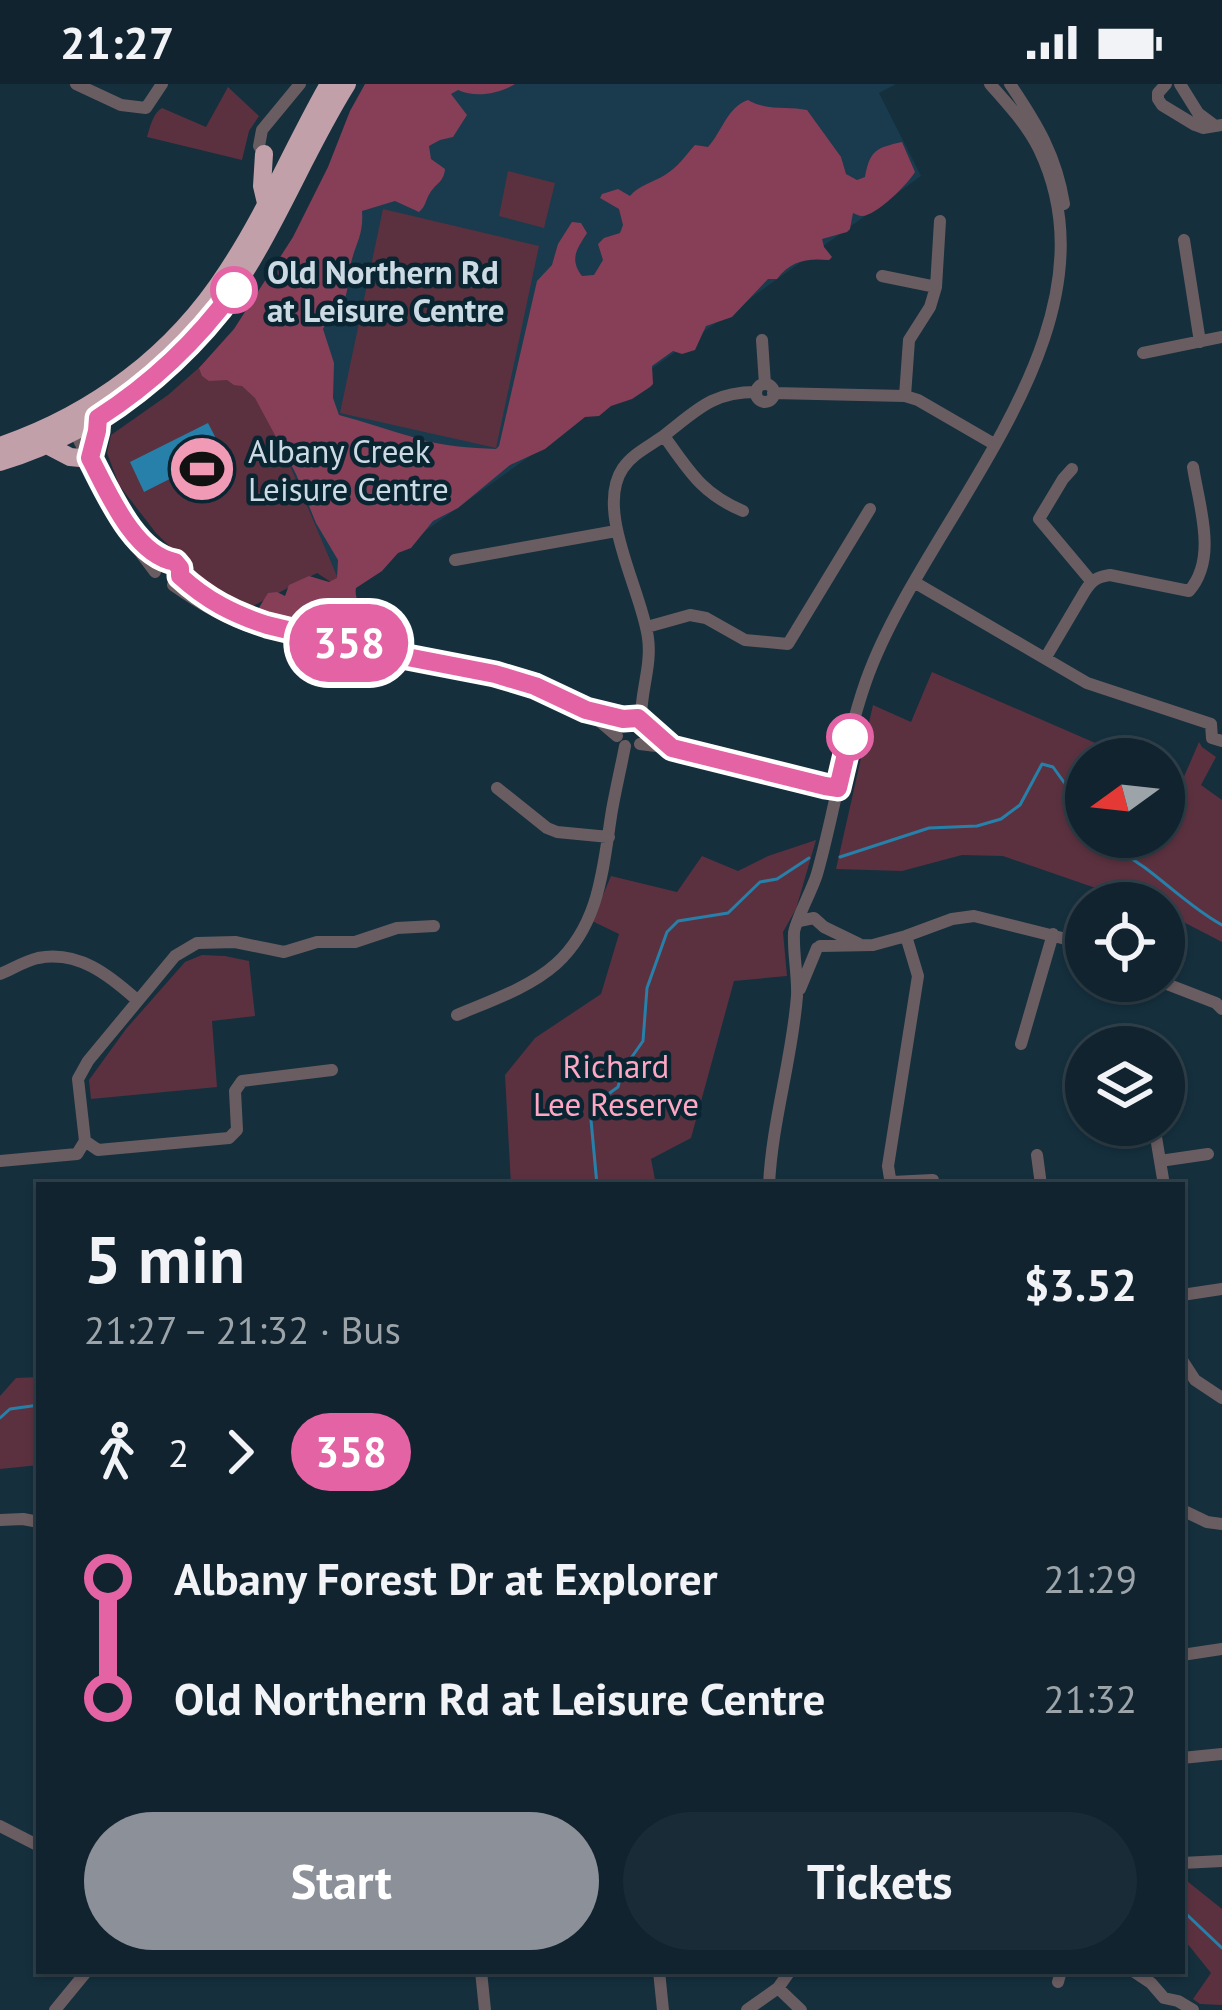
<!DOCTYPE html>
<html lang="en">
<head>
<meta charset="utf-8">
<style>
	body { margin:0; font-family:"PT Sans",sans-serif; background:#192b36; color:#f1f3f6; height:100vh; display:flex; flex-direction:column; font-size:45px; white-space:nowrap }
	* { box-sizing:border-box; margin:0 }
	p { font-size:39px; color:#9ca4aa }
	.icon { flex:none; width:66px; height:66px; fill:none; stroke:currentColor; stroke-width:2; stroke-linecap:round; stroke-linejoin:round }
	.map { position:relative; flex:1; overflow:hidden }
	.sheet { position:absolute; left:36px; top:1098px; width:1149px; height:792px; display:flex; flex-direction:column; background:#10232e; border-radius:0px; box-shadow:0 3px 9px #0004,0 0 0 3px #30404a }
	.sheet>* { flex:none }
	.badge { padding:0 24px; border-radius:39px; font-size:42px; line-height:78px }
	.needle { width:78px; rotate:255deg }
	.tools { position:absolute; left:1065px; top:654px; display:grid; gap:24px }
	.tools a { display:grid; place-items:center; width:120px; height:120px; border-radius:50%; background:#10232e; box-shadow:0 3px 9px #0004,0 0 0 3px #30404a; font-size:60px }
	.map>.badge { position:absolute; translate:-50% -50%; box-shadow:0 0 0 6px #fff }
	.legs { display:flex; align-items:center; gap:18px; height:132px; padding:0 48px; font-size:39px }
	.legs p { margin-inline-start:auto }
	.summary { display:flex; align-items:center; justify-content:space-between; height:204px; padding:0 48px }
	h1 { font-size:66px; font-weight:700; line-height:90px }
	.action { display:flex; gap:24px; margin-top:auto; padding:24px 48px }
	.action a { flex:1; height:138px; border-radius:72px; background:#8c9099; color:#fff; font-size:48px; font-weight:700; line-height:138px; text-align:center }
	.action a+a { background:#192b36; color:#f1f3f6 }
	ul { padding:0 48px; list-style:none }
	li { display:flex; align-items:center; gap:42px; height:120px; font-size:45px }
	li i { display:grid; place-items:center; width:18px; height:100%; margin:0 15px; background:currentColor }
	li i::after { content:''; width:30px; height:30px; margin:-15px; border:9px solid; border-radius:50%; background:#10232e }
	li p { margin-inline-start:auto }
	li:first-child i { background:linear-gradient(#0000 50%,currentColor 0) }
	li:last-child i { background:linear-gradient(currentColor 50%,#0000 0) }
	.status { display:flex; justify-content:space-between; align-items:center; height:84px; padding:0 60px; background:#10232e; direction:ltr }
	.status svg { height:33px; fill:currentColor }
	.map>svg:first-child { display:block }
	.built { fill:#193b4d }
	.green { fill:#5b313f }
	.forest { fill:#873f58 }
	.water { fill:#2780a9 }
	.lines { fill:none; stroke-linecap:round; stroke-linejoin:round }
	.stream { stroke:#2780a9; stroke-width:3 }
	.minor { stroke:#6a5d61; stroke-width:12 }
	.highway { stroke:#c1a0a9; stroke-width:18 }
	.line-1-casing { stroke:#fff; stroke-width:27 }
	.line-1 { stroke:#e463a4; stroke-width:18 }
	.stop-1-dot { fill:#fff; stroke:#e463a4; stroke-width:6 }
	.labels { text-anchor:middle; dominant-baseline:central; stroke-width:9; stroke-linejoin:round; paint-order:stroke }
	.stop-label { font-size:33px; font-weight:bold; fill:#cbdae3; stroke:#0a2532; text-anchor:start }
	.poi-label { font-size:33px; fill:#cbdae3; stroke:#0a2532; text-anchor:start }
	.park-label { font-size:33px; fill:#fda7c2; stroke:#0a2532 }
</style>
</head>
<body>
<div class="status"><b>21:27</b><svg viewBox="0 0 49 12"><path d="M0 12V9h3v3zM5 12V6h3v6zM10 12V3h3v9zM15 12V0h3v12zM26 1h20v11H26zM47 4h2v5h-2z"/></svg></div>
<div class="map">
<svg width="1222" height="1926" viewBox="0 0 1222 1926">
	<rect width="100%" height="100%" fill="#152f3d"/>
	<path class="built" d="M369,0H896L879,9L921,92L343,506L235,252L321,113Z"/>
	<path class="green" d="M228,3L259,32L249,47L242,76L147,53C150,43 153,29 162,24L206,43Z
		M508,87L555,99L544,144L499,132Z
		M383,125L539,162L496,364L340,329Z
		M235,252L343,506L317,489L253,522L217,509L156,449L119,401L107,369L111,351L168,311Z
		M932,588L1132,675H1086V753H1164V688L1183,695L1199,658L1202,663L1216,673L1201,701L1222,716V858L1164,828V819H1139L1003,772L962,771L902,787L836,785L873,621L911,638Z
		M816,756L796,825L783,848L787,892L734,897L691,1054L651,1075L656,1101H511L505,991L535,954L601,910L619,850L592,837L611,792L677,808L702,772L738,787L768,772Z
		M202,871L225,872L249,877L255,932L212,937L217,1003L91,1015L89,996L126,945L185,878Z
		M39,1293V1381L0,1385V1312L16,1294Z
		M1182,1793L1222,1825V1921L1200,1920L1193,1915L1211,1889L1182,1853Z"/>
	<path class="forest" d="M365,0H515C498,10 476,14 458,6L451,10L467,31L453,53L440,56L429,62L431,75L445,85C444,98 436,99 430,109C425,117 426,122 419,128L395,117L362,127C364,153 354,161 350,184C347,198 349,210 341,223C336,232 327,235 323,245L334,279L333,314L339,331C365,338 391,347 416,354C441,362 471,364 496,365L499,362L537,197L552,181L558,160L572,138L581,139L587,149C577,165 569,175 582,192L594,191L603,176L598,160L604,154L620,149L623,141L619,125L600,114L602,110L618,105L630,112C639,101 652,99 665,91C678,83 685,72 695,61L708,63C722,48 727,23 748,16C765,27 789,22 807,26L841,73L846,90L857,96L865,93C870,66 876,64 902,58L915,88C908,100 876,132 862,132C859,132 856,130 853,129L850,145L847,148L822,155L824,163L832,173L829,176C808,174 791,176 777,195H768L732,233L706,242L695,266L682,270L673,267L652,282L653,300L650,303L632,315L611,322L599,332L585,333L545,365L510,381L458,424L433,437L411,464L398,469L382,487L356,504C353,520 370,526 359,547L349,549L264,532L257,527L268,509L277,508L285,512L289,501L309,492L329,498L337,494L338,476L316,439L296,390L255,314L242,302L234,301L227,296L209,297L202,292L199,284L234,245L293,153L328,83L350,27Z"/>
	<path class="water" d="M208,339L223,368L144,408L130,378Z"/>
	<g class="lines">
		<path class="stream" d="M1106,753C1117,767 1130,773 1144,783C1171,803 1193,825 1222,841
			M840,773L929,744L977,742L1001,735L1020,721L1042,680L1053,683L1086,729
			M597,1101L591,1036C594,1020 605,1012 618,1003L622,987L643,957L647,904L667,848L678,837L728,829L760,798L777,795L809,774
			M0,1334L10,1325L39,1321
			M1182,1826L1222,1864"/>
		<path class="minor" d="M76,0L121,21L146,24L162,0
			M1010,0C1037,40 1056,71 1064,120
			M1166,0L1158,9V15L1162,21L1195,41L1203,44L1222,41
			M1180,0L1198,29L1214,41
			M266,72L259,62L262,46L300,0
			M1184,156L1200,258
			M882,192L936,203
			M762,256L765,300
			M1143,269L1222,253
			M756 309a9 9 0 1 1 18 0a9 9 0 1 1-18 0Z
			M773,309L905,312L918,316L994,360
			M905,312L909,256L930,223L936,203L940,137
			M72,342C92,381 130,470 175,478L180,484V492L206,514
			M664,352C689,387 702,410 743,427
			M1072,385L1063,395L1039,435L1091,497
			M134,460L155,488
			M455,476L616,447
			M914,498L1087,599L1211,640
			M173,501C196,517 220,532 246,541C288,556 331,561 374,566C440,574 533,589 588,628C598,635 607,644 617,652
			M647,543L690,531L706,534L745,556L788,560L870,425
			M1046,573L1085,507C1092,496 1097,493 1110,491L1189,507C1218,474 1199,422 1193,383
			M593,628L623,635H638L669,661
			M641,637C640,609 652,582 648,554C642,507 594,426 623,384C633,369 652,361 666,350C698,325 713,308 756,308
			M1211,640L1212,654L1222,657
			M640,660L672,664L838,704
			M497,704L547,744L557,748L609,753
			M799,837L814,834L824,843L859,860
			M820,862L873,861L906,852L952,835L974,832L1086,860
			M0,890C12,885 25,877 38,874C78,866 109,891 137,916
			M1159,897L1216,919L1222,925
			M800,905L817,864
			M457,931C490,917 529,904 556,880C601,839 603,781 612,726C616,704 621,683 625,662
			M1021,960L1053,850
			M332,986L242,997L235,1007L237,1046L229,1054L98,1066L85,1057L78,995L88,977L175,872L197,859L235,858L284,868L317,858H355L397,844L434,842
			M1154,1041L1164,1101
			M1037,1071L1041,1101
			M0,1077L77,1070L85,1057
			M1160,1077L1208,1070
			M892,1098L933,1096
			M769,1101C772,1037 792,976 797,912C798,892 793,870 794,849C794,840 813,804 817,790C835,727 844,660 866,597C923,435 1127,249 1039,65C1027,41 1008,20 990,0
			M891,1101L888,1082L918,892L906,852
			M1182,1211L1222,1205
			M1182,1276L1195,1296L1222,1314
			M1182,1426L1207,1438L1222,1440
			M0,1436L23,1435L39,1438
			M1182,1571L1222,1565
			M1182,1674L1222,1670
			M0,1742L39,1762
			M1182,1779L1222,1777
			M481,1887L485,1926
			M659,1887L663,1926
			M1133,1887L1151,1899L1164,1914L1178,1917L1193,1926
			M1058,1898L1061,1887
			M778,1904L801,1926
			M55,1926L87,1887
			M747,1926L778,1904L790,1887"/>
		<path class="highway" d="M264,70L262,102L266,119
			M47,361L70,373L80,374
			M0,362C94,330 174,270 228,186C267,127 294,61 329,0
			M90,374L98,334
			M0,378C110,344 199,269 256,169C288,114 313,54 347,0"/>
	</g>
	<g class="lines">
		<defs>
			<path id="line-1" d="M234,206C196,258 151,300 98,334L97,347L90,374C108,408 134,471 175,478L180,484V492C206,516 233,530 267,541L371,566L495,590L535,602L586,626L623,635L638,634L672,664L825,702L838,704L850,653"/>
		</defs>
		<use href="#line-1" class="line-1-casing"/>
		<use href="#line-1" class="line-1"/>
	</g>
	<defs>
		<symbol id="stadium-disc" viewBox="-11 -11 22 22"><circle r="9.5" fill="#f09ab5" stroke="#0a2532"/><path d="M0-5a6.5 5 0 1 0 0 10a6.5 5 0 1 0 0-10ZM-3.5-1.8h7v3.6h-7Z" fill="#111"/></symbol>
	</defs>
	<g fill-rule="evenodd">
		<use href="#stadium-disc" x="164" y="347" width="76" height="76"/>
	</g>
	<g class="stop-1-dot">
		<circle cx="234" cy="206" r="21"/>
		<circle cx="850" cy="653" r="21"/>
	</g>
	<g class="labels">
		<g class="stop-label">
			<text x="267" y="187">Old Northern Rd<tspan x="267" dy="38">at Leisure Centre</tspan></text>
		</g>
		<g class="poi-label">
			<text x="248" y="366">Albany Creek<tspan x="248" dy="38">Leisure Centre</tspan></text>
		</g>
		<g class="park-label">
			<text x="616" y="981">Richard<tspan x="616" dy="38">Lee Reserve</tspan></text>
		</g>
	</g>
</svg>
<div class="tools">
<a><svg class="needle" viewBox="-14 -14 28 28"><path d="M0-13l5 13h-10z" fill="#e53935"/><path d="M0 13l5-13h-10z" fill="#9ca4aa"/></svg></a>
<a><svg class="icon" aria-label="locate" viewBox="0 0 24 24"><circle cx="12" cy="12" r="6"/><path d="M12 2v4M12 18v4M2 12h4M18 12h4"/></svg></a>
<a><svg class="icon" aria-label="layers" viewBox="0 0 24 24"><path d="M12 4l9 5-9 5-9-5zM3 14l9 5 9-5"/></svg></a>
</div>
<b class="badge" style="left:349px;top:559px;background:#e463a4;color:#fff">358</b>
<section class="sheet">
<div class="summary"><div><h1>5 min</h1><p>21:27 – 21:32 · Bus</p></div><b>$3.52</b></div>
<div class="legs"><svg class="icon" aria-label="walk" viewBox="0 0 24 24"><circle cx="13" cy="4" r="2"/><path d="M13 8l-2 6 4 7M11 14l-3 7M7 12l3-4h3l4 4"/></svg>2<svg class="icon" aria-label="forward" viewBox="0 0 24 24"><path d="M9 5l7 7-7 7"/></svg><b class="badge" style="background:#e463a4;color:#fff">358</b></div>
<ul>
<li><i style="color:#e463a4"></i><b>Albany Forest Dr at Explorer</b><p>21:29</p></li>
<li><i style="color:#e463a4"></i><b>Old Northern Rd at Leisure Centre</b><p>21:32</p></li>
</ul>
<div class="action"><a>Start</a><a>Tickets</a></div>
</section>
</div>
</body>
</html>
